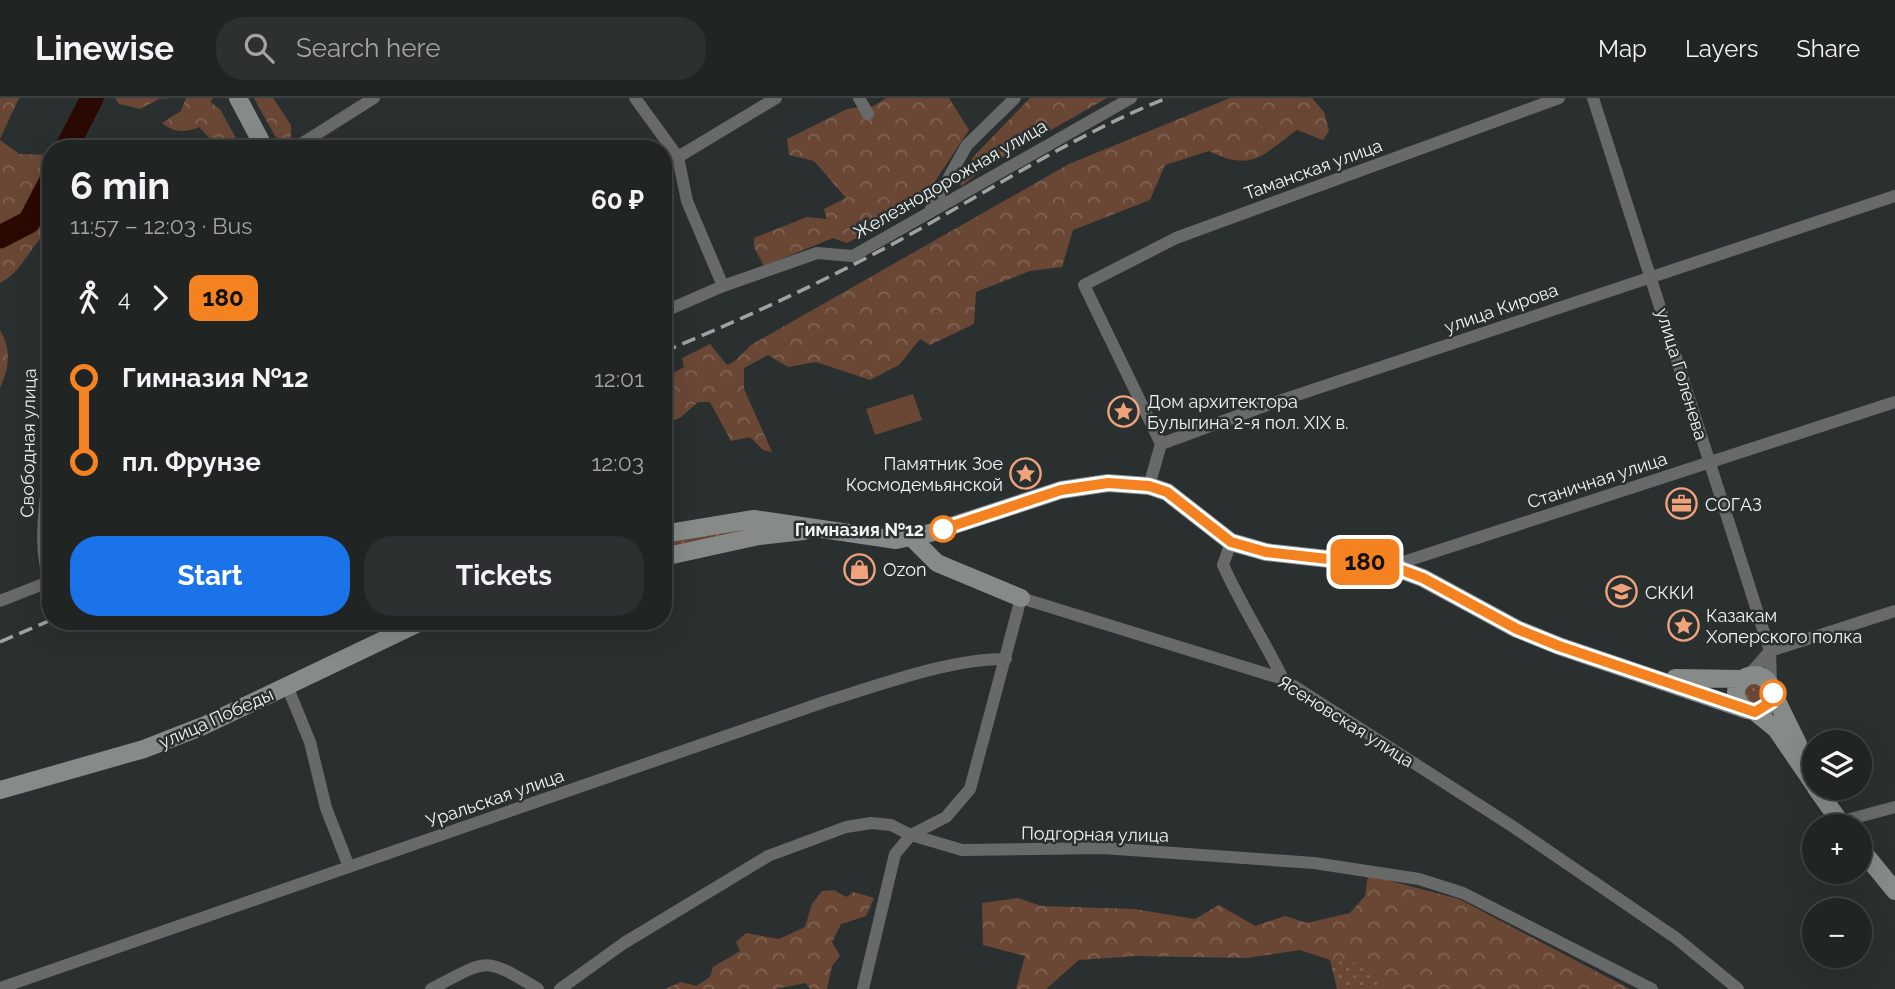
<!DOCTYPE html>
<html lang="en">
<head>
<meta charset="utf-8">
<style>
	body { margin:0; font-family:Raleway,sans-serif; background:#2d3030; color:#f1f3f6; height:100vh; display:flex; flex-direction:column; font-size:26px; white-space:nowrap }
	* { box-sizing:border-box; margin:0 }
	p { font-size:23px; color:#a2a4a6 }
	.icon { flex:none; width:38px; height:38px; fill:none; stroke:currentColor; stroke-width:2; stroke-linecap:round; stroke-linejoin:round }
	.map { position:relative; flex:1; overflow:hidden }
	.side { position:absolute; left:42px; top:42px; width:630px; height:490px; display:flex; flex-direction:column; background:#202423; border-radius:28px; box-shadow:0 7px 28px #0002,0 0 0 2px #3d4141 }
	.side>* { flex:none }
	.badge { padding:0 14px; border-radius:10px; font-size:24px; line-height:46px }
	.buttons { position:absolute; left:1802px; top:632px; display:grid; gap:14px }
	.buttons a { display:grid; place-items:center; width:70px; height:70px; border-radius:50%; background:#202423; box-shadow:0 7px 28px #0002,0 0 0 2px #3d4141; font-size:35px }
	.map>.badge { position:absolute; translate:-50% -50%; box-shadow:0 0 0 4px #fff }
	.legs { display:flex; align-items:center; gap:10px; height:77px; padding:0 28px; font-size:23px }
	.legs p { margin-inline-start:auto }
	.overview { display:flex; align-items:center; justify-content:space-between; height:119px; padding:0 28px }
	h1 { font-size:38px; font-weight:700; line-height:52px }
	.cta { display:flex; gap:14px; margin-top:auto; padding:14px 28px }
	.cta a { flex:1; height:80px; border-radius:28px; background:#1a73e8; color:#fff; font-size:28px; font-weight:700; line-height:80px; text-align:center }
	.cta a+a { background:#2d3030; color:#f1f3f6 }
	ul { padding:0 28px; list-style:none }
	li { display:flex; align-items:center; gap:24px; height:84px; font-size:26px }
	li i { display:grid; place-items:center; width:10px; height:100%; margin:0 9px; background:currentColor }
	li i::after { content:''; width:18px; height:18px; margin:-9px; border:5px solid; border-radius:50%; background:#202423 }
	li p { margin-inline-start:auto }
	li:first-child i { background:linear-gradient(#0000 50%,currentColor 0) }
	li:last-child i { background:linear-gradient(currentColor 50%,#0000 0) }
	header { display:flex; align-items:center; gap:42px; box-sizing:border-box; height:98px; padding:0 35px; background:#202423; border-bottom:2px solid #3d4141 }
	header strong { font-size:33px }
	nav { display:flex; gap:38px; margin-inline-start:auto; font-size:24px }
	.search { width:490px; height:63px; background:#2d3030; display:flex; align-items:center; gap:18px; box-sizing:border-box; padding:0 24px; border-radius:28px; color:#a2a4a6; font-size:26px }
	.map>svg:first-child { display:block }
	.grass { fill:url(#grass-dots) }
	.forest { fill:url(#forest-crowns) }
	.garden { fill:#6a4735 }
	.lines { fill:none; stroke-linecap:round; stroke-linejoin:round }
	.river { stroke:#2a0900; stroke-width:23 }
	.street { stroke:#676a69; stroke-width:12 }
	.secondary { stroke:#868b8a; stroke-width:18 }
	.rail { stroke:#9ea3a2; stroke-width:3.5; stroke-dasharray:14 7; stroke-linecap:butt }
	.line-1-casing { stroke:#fff; stroke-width:16 }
	.line-1 { stroke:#f58220; stroke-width:10 }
	.stop-1-dot { fill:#fff; stroke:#f58220; stroke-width:3.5 }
	.labels { text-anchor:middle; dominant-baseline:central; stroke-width:5; stroke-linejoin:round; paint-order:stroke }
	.street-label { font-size:18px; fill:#f0f4f3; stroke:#2a302f }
	.poi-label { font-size:18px; fill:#f0f4f3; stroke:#2a302f; text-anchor:start }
	.stop-label { font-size:18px; font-weight:bold; fill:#f0f4f3; stroke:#2a302f; text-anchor:end }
</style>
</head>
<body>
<header>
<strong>Linewise</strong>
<div class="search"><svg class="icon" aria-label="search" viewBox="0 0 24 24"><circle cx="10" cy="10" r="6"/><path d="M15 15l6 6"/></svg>Search here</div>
<nav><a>Map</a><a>Layers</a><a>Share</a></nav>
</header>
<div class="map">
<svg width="1895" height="891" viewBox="0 0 1895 891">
	<defs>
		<pattern id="grass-dots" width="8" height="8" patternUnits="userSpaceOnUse" patternTransform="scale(1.75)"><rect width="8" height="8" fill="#6a4735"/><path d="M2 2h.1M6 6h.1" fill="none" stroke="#806253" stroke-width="1.8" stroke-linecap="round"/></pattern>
		<pattern id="forest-crowns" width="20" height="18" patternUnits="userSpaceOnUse" patternTransform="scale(1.75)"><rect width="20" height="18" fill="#6a4735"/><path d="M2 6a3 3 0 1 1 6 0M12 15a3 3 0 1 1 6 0" fill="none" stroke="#806253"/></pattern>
	</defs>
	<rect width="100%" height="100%" fill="#2a302f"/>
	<path class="grass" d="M760,428L761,431L663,453V443Z
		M1741 594a13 13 0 1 1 26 0a13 13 0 1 1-26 0Z
		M1352,857L1525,891H1337L1330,862Z"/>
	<path class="forest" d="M0,0H19L0,41Z
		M115,0H173L159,1L140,11L119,6Z
		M186,0H213L210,4L220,11L242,51H212V43L199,29C186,35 174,35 162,25L181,13Z
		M254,0H273L291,27V42L282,44L275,38Z
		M886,0H949L969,32L930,91L896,120L847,145L833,140L764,168L754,149V140L807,119L827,121L824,111L846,100L814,63L789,57L787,41L847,11L874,8Z
		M1030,0H1107L981,72L962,88L957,83L974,58Z
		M1230,0H1312L1324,14L1329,33L1323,42L1297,32C1263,56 1253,75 1209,53L1165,67L1150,102L1073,132L1062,169L1030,173L976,194L974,226L930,247L920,241L899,267L870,282L816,264L788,269L768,257L744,270V291L772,354L763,352L750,339L731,343L710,304H698L680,320L663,324V275L669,277L684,269L682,260L710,246L727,267L735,263L751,247L1069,66Z
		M0,42L19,56L51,57V131C30,146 24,173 0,185Z
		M0,232C12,252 9,270 0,290Z
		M1368,777L1459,801L1630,891H1380L1379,882L1364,866L1330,862L1300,852L1247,860L1137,858L1079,862L1046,891H1016L1025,858L983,847L982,805L1018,800L1041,808L1134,811L1195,821L1219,807L1255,828L1285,818L1307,825L1350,815L1365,798Z
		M834,792L846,799L854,794L874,800L866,818L841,826L832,844L840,858L832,868L827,891H810L806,885L775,891H665L681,884L696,888L710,879L713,869L740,853L736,844L746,835L779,841L805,829L812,806L822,793Z"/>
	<path class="garden" d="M913,296L922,322L875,337L866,311Z"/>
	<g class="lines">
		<path class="river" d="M66,51L92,0
			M0,139L29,124L51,82"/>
		<path class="street" d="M635,0L678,59L687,103L723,188
			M859,0L868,16
			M1593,0L1770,553L1771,586
			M293,51L374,0
			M678,59L776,0
			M930,113L967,47L1015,0
			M663,214L723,188L817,155L853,158L1131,0
			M1161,346L1084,187L1176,140L1559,0
			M1149,388L1161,346L1267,307L1895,98
			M1231,444L1223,467C1241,507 1264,542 1283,581
			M1391,468L1895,304
			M50,484C37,446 46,411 48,372C51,317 43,261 51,206
			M0,503L51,483
			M1770,553L1895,513
			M1749,577L1770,553
			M287,588L310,644L326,710L349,769
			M1839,724L1895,709
			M0,890L824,604C877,588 951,560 1006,561
			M431,891C488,862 482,857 538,891
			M560,891L624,845L768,758L846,729L871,725L891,727L911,737L962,752L1103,750L1314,765L1419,781L1463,795L1652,891
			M863,891L895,756L911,737L946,719L970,691L1021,500L1283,581L1515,730L1676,840L1738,891"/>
		<path class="secondary" d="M238,0L265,51
			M663,436L754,421L896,442L930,435L1061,392L1108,385L1149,388L1167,394L1231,444L1266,454L1391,468L1423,480L1517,531L1559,548L1747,612
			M912,440L937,465L1021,500
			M663,459L759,438L804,433
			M1736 595a18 18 0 1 1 36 0a18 18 0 1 1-36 0Z
			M1675,580L1741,581
			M1773,595L1798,646
			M1755,614L1776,631L1815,688
			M1816,690L1843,728
			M0,692L144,651L203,628L423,523
			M1860,750L1895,793"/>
		<path class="rail" d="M663,254C750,218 836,178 918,132C1000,86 1079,35 1167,0
			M0,544L51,522"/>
	</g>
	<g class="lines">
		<defs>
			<path id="line-1" d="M943,431L1061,392L1108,385L1149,388L1167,394L1231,444L1266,454L1391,468L1423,480L1517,531L1559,548L1755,614L1771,604L1773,595"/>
		</defs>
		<use href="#line-1" class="line-1-casing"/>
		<use href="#line-1" class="line-1"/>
	</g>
	<defs>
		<symbol id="sight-ring" viewBox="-11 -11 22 22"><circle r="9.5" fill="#2a302f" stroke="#f0a27a" stroke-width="1.5"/><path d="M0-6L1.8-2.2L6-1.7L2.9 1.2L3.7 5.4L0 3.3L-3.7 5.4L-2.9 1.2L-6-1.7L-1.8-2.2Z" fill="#f0a27a"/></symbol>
		<symbol id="office-ring" viewBox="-11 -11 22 22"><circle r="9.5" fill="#2a302f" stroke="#f0a27a" stroke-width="1.5"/><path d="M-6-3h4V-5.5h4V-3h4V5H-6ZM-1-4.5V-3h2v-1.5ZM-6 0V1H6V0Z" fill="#f0a27a"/></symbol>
		<symbol id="shop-ring" viewBox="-11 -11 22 22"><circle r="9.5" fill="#2a302f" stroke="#f0a27a" stroke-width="1.5"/><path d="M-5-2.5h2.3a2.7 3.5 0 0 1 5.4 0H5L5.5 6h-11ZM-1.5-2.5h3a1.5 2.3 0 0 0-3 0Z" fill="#f0a27a"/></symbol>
		<symbol id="university-ring" viewBox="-11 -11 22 22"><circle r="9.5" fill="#2a302f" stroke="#f0a27a" stroke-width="1.5"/><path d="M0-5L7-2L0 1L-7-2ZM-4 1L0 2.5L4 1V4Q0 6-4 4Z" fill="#f0a27a"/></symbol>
	</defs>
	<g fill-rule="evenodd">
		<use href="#sight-ring" x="1106" y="296" width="35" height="35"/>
		<use href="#sight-ring" x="1008" y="358" width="35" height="35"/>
		<use href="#office-ring" x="1664" y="388" width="35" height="35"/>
		<use href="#shop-ring" x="842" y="454" width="35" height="35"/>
		<use href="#university-ring" x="1604" y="476" width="35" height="35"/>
		<use href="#sight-ring" x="1666" y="510" width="35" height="35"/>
	</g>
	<g class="stop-1-dot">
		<circle cx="943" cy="431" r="12"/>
		<circle cx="1773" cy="595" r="12"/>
	</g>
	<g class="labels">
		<g class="street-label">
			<text transform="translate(1313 71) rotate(-20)">Таманская улица</text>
			<text transform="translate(950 81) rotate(-30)">Железнодорожная улица</text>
			<text transform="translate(1501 210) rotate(-19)">улица Кирова</text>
			<text transform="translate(1682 276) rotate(73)">улица Голенева</text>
			<text transform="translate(28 345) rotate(-89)">Свободная улица</text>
			<text transform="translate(1597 382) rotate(-18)">Станичная улица</text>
			<text transform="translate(216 620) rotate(-24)">улица Победы</text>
			<text transform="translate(1346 623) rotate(32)">Ясеновская улица</text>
			<text transform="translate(495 700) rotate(-19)">Уральская улица</text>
			<text transform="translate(1095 736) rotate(1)">Подгорная улица</text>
		</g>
		<g class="poi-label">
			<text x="1147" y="303">Дом архитектора<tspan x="1147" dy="21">Булыгина 2-я пол. XIX в.</tspan></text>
			<text x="1003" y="365" text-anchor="end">Памятник Зое<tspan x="1003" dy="21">Космодемьянской</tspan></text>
			<text x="1705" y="406">СОГАЗ</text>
			<text x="883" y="471">Ozon</text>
			<text x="1645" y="494">СККИ</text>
			<text x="1706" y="517">Казакам<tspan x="1706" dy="21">Хоперского полка</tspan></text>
		</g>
		<g class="stop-label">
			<text x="924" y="431">Гимназия №12</text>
		</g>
	</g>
</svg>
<div class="buttons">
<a><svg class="icon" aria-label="layers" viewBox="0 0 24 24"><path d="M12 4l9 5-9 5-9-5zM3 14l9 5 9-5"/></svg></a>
<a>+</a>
<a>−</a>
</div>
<b class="badge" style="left:1365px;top:464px;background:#f58220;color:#111">180</b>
<section class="side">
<div class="overview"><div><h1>6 min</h1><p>11:57 – 12:03 · Bus</p></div><b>60 ₽</b></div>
<div class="legs"><svg class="icon" aria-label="walk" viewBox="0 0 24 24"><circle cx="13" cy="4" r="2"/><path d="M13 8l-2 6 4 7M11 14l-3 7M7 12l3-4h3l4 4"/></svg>4<svg class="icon" aria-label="forward" viewBox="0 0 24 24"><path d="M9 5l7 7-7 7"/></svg><b class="badge" style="background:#f58220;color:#111">180</b></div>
<ul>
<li><i style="color:#f58220"></i><b>Гимназия №12</b><p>12:01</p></li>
<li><i style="color:#f58220"></i><b>пл. Фрунзе</b><p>12:03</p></li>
</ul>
<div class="cta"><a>Start</a><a>Tickets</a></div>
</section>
</div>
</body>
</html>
